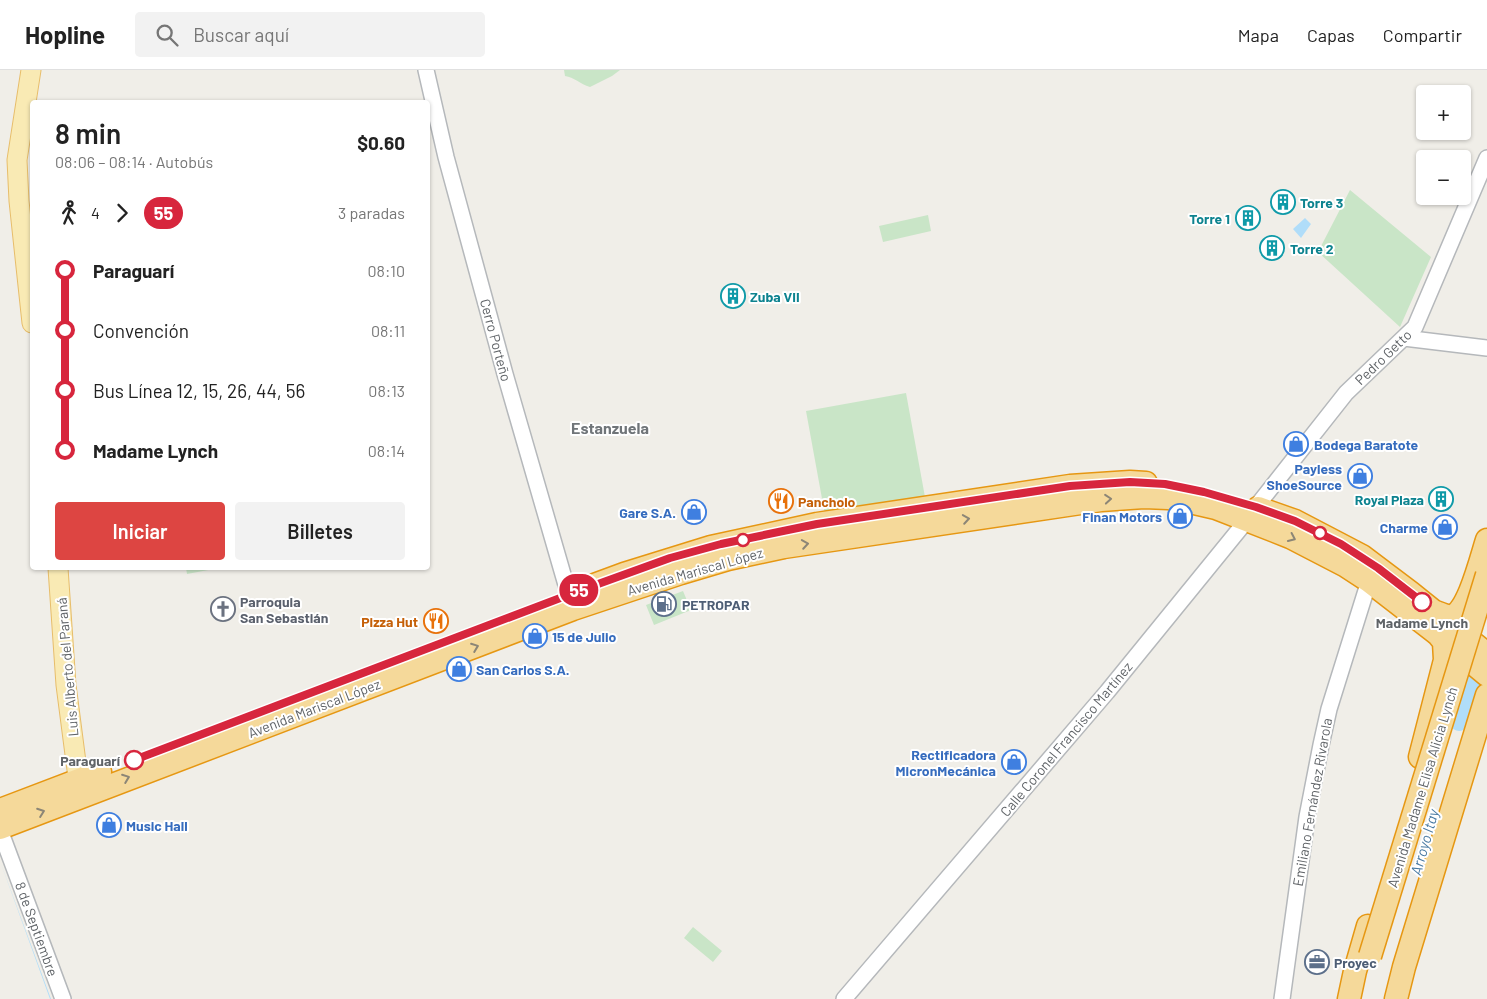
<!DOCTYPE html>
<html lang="es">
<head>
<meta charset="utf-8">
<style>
	body { margin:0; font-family:Barlow,sans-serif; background:#f2f2f2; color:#222; height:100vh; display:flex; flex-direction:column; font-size:19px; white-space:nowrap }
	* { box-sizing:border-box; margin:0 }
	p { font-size:16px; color:#767676 }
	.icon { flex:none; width:28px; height:28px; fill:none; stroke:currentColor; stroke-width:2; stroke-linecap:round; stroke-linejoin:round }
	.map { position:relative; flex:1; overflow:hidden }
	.side { position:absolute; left:30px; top:30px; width:400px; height:470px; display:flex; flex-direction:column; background:#fff; border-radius:5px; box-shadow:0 1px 4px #0004 }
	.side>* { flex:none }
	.badge { padding:0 10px; border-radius:16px; font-size:18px; line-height:32px }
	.buttons { position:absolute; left:1416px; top:15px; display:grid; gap:10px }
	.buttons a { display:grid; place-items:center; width:55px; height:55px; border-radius:5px; background:#fff; box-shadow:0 1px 4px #0004; font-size:25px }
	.map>.badge { position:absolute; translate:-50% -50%; box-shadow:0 0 0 2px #fff }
	.legs { display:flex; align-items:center; gap:8px; height:55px; padding:0 25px; font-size:16px }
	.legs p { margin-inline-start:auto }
	.summary { display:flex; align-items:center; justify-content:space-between; height:85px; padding:0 25px }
	h1 { font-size:28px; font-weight:600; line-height:38px }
	.cta { display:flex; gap:10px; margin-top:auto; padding:10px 25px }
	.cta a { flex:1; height:58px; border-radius:5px; background:#dd4542; color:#fff; font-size:20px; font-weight:600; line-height:58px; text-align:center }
	.cta a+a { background:#f2f2f2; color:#222 }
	ul { padding:0 25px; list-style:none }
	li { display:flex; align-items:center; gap:18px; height:60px; font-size:19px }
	li i { display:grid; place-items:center; width:8px; height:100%; margin:0 6px; background:currentColor }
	li i::after { content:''; width:12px; height:12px; margin:-6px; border:4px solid; border-radius:50%; background:#fff }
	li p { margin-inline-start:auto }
	li:first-child i { background:linear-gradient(#0000 50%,currentColor 0) }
	li:last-child i { background:linear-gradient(currentColor 50%,#0000 0) }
	header { display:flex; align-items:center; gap:30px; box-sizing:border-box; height:70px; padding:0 25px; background:#fff; border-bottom:1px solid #e0e0e0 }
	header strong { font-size:24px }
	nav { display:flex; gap:28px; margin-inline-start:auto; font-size:18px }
	.search { width:350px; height:45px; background:#f2f2f2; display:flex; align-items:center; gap:12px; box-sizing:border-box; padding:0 18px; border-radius:5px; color:#767676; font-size:19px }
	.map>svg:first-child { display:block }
	.green { fill:#c9e5c7 }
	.water { fill:#b0ddf9 }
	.pier { fill:#f0eee8 }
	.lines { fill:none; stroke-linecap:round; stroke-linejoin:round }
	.river { stroke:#b0ddf9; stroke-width:18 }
	.minor-casing { stroke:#b5b8bb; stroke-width:18 }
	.major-casing { stroke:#e7bd6a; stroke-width:21 }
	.highway-casing { stroke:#e69712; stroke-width:25 }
	.minor { stroke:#fff; stroke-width:15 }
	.major { stroke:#f9eab4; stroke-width:19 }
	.highway { stroke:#f5d99a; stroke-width:22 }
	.highway-bridge-casing { stroke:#e69712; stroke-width:25; stroke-linecap:butt }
	.highway-bridge { stroke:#f5d99a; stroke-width:22 }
	.oneway { stroke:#8c8676 }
	.line-1-casing { stroke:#fff; stroke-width:11 }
	.line-1 { stroke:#d7263d; stroke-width:8 }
	.stop-1-dot { fill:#fff; stroke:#d7263d; stroke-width:2.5 }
	.labels { text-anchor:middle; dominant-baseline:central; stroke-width:4; stroke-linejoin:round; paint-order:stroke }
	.culture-label { font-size:14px; font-weight:bold; fill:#0d838f; stroke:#fff; text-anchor:start }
	.street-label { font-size:14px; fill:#5f6367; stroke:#fff }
	.shop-label { font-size:14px; font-weight:bold; fill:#366cbe; stroke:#fff; text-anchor:end }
	.food-label { font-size:14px; font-weight:bold; fill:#c56008; stroke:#fff; text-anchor:start }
	.worship-label { font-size:14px; font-weight:bold; fill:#5b616d; stroke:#fff; text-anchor:start }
	.service-label { font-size:14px; font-weight:bold; fill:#4e5e75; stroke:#fff; text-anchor:start }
	.stop-label { font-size:14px; font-weight:bold; fill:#5f6367; stroke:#fff }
	.water-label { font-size:15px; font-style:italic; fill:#497aa2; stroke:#fff }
	.quarter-label { font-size:16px; font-weight:bold; fill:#707579; stroke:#fff }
</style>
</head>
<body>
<header>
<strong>Hopline</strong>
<div class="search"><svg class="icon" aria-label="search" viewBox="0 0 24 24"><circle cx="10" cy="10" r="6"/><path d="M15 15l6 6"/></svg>Buscar aquí</div>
<nav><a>Mapa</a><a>Capas</a><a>Compartir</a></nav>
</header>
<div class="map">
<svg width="1487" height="929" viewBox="0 0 1487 929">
	<rect width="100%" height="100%" fill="#f0eee8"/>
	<path class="green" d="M564,0H620L612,6L590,17C580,14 574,7 565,6Z
		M1350,120L1431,187L1400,257L1318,182Z
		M928,145L931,161L883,172L879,156Z
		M906,323L925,427L825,445L806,341Z
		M186,498H219L187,504Z
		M683,521L691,540L654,555L646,535Z
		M693,857L722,881L713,892L684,868Z"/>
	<path class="water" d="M1305,148L1311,154L1301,168L1293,159Z
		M0,791L51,929H50Z"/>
	<path class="pier" d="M1461,624L1473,632L1386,929H1369L1405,804Z"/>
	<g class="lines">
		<path class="river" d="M1459,652L1471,614"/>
		<defs>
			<path id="minor" d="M426,0L446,87L505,304L573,539
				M1404,268L1487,278
				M1256,437L1346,323L1415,257L1487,88
				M0,760L63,929
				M844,929L1107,622L1247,450
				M1282,929L1307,747L1321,675L1329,639L1369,511"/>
			<path id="major" d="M31,0L17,90L19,131L32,253
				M58,498L66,615L80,723"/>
			<path id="highway" d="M1258,438L1295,451L1362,486L1411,523L1487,584
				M578,521L624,504L711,477L817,454L1070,416L1130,412L1146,413
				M1433,541C1439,543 1446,547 1452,546C1468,543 1482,485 1487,470
				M1420,687L1445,590L1444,572L1436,562
				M0,740L100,702
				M0,758L573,539L681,503L728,489L784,477L1101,430L1144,427L1168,428L1190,432L1216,438L1290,467L1346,496L1369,511L1435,562L1487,605
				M1349,929L1355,901L1368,856
				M1396,929L1404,897L1487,625"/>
		</defs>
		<use href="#minor" class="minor-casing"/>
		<use href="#major" class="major-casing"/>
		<use href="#highway" class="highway-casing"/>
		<use href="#minor" class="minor"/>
		<use href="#major" class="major"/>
		<use href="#highway" class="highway"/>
		<defs>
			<path id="highway-bridge" d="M1370,886L1487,505"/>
		</defs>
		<use href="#highway-bridge" class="highway-bridge-casing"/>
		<use href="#highway-bridge" class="highway-bridge"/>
	</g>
	<defs><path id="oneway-chevron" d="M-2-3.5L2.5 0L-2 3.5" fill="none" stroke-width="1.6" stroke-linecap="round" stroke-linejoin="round" transform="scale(1.25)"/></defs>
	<g class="oneway">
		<use href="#oneway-chevron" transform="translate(1108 429) rotate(-5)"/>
		<use href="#oneway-chevron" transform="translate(966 449) rotate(-9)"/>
		<use href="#oneway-chevron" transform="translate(1292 468) rotate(25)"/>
		<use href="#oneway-chevron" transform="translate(805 474) rotate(-9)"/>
		<use href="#oneway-chevron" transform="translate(475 577) rotate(-21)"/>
		<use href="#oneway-chevron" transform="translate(126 708) rotate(-21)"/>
		<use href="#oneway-chevron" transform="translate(41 742) rotate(-20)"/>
	</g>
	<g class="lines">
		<defs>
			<path id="line-1" d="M134,690L576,522L670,488L721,474L817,454L1070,416L1130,412L1165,414L1204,422L1256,437L1295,451L1341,474L1378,498L1422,532"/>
		</defs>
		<use href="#line-1" class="line-1-casing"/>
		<use href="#line-1" class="line-1"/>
	</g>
	<defs>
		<symbol id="building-ring" viewBox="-11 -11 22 22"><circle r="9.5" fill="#fff" stroke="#0f9aa8" stroke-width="1.5"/><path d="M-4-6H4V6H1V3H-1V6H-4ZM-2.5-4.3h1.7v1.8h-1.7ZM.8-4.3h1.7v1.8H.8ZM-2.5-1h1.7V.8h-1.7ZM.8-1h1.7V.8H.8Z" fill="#0f9aa8"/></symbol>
		<symbol id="shop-ring" viewBox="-11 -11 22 22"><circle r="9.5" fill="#fff" stroke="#3f7fe0" stroke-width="1.5"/><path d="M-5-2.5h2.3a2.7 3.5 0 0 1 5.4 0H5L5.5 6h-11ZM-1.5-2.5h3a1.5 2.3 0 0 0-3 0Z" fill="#3f7fe0"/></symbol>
		<symbol id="restaurant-ring" viewBox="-11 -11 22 22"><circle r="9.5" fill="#fff" stroke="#e8710a" stroke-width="1.5"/><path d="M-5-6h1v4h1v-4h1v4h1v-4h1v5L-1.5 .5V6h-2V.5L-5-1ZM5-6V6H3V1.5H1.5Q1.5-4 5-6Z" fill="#e8710a"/></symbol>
		<symbol id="fuel-ring" viewBox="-11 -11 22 22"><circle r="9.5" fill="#fff" stroke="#5c6f8a" stroke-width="1.5"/><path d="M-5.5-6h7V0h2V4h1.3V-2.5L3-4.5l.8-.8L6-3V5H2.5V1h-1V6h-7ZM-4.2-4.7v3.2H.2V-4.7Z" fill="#5c6f8a"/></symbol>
		<symbol id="church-ring" viewBox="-11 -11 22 22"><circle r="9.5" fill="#fff" stroke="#6b7280" stroke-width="1.5"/><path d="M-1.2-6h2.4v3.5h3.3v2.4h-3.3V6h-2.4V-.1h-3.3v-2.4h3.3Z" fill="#6b7280"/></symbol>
		<symbol id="office-ring" viewBox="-11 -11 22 22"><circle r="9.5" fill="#fff" stroke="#5c6f8a" stroke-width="1.5"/><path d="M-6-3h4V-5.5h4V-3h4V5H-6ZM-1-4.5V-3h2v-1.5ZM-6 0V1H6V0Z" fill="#5c6f8a"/></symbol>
	</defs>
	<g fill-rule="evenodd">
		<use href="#building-ring" x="1269" y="118" width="28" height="28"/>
		<use href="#building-ring" x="1234" y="134" width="28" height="28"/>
		<use href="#building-ring" x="1258" y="164" width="28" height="28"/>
		<use href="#building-ring" x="719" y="212" width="28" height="28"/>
		<use href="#shop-ring" x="1282" y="360" width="28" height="28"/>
		<use href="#shop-ring" x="1346" y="392" width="28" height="28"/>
		<use href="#building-ring" x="1427" y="415" width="28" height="28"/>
		<use href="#restaurant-ring" x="767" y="417" width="28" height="28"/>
		<use href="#shop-ring" x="680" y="428" width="28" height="28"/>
		<use href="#shop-ring" x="1166" y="432" width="28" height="28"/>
		<use href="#shop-ring" x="1431" y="443" width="28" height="28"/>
		<use href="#fuel-ring" x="650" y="520" width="28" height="28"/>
		<use href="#church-ring" x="209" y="525" width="28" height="28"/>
		<use href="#restaurant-ring" x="422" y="537" width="28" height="28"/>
		<use href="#shop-ring" x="521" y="552" width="28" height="28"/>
		<use href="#shop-ring" x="445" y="585" width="28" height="28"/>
		<use href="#shop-ring" x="1000" y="678" width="28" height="28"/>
		<use href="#shop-ring" x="95" y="741" width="28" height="28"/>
		<use href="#office-ring" x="1303" y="878" width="28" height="28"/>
	</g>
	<g class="stop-1-dot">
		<circle cx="1320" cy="463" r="6"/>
		<circle cx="743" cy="470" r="6"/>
		<circle cx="1422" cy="532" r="9"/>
		<circle cx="134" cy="690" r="9"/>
	</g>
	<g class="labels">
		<g class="culture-label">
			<text x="1300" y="132">Torre 3</text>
			<text x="1230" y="148" text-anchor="end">Torre 1</text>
			<text x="1290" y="178">Torre 2</text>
			<text x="750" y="226">Zuba VII</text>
			<text x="1424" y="429" text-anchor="end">Royal Plaza</text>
		</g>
		<g class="street-label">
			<text transform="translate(496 270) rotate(75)">Cerro Porteño</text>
			<text transform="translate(1383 287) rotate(-44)">Pedro Getto</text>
			<text transform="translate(695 501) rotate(-16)">Avenida Mariscal López</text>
			<text transform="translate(67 597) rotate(-95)">Luis Alberto del Paraná</text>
			<text transform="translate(314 638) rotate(-21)">Avenida Mariscal López</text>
			<text transform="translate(1066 669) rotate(-50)">Calle Coronel Francisco Martínez</text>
			<text transform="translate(1422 717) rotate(-73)">Avenida Madame Elisa Alicia Lynch</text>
			<text transform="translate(1312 732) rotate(-80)">Emiliano Fernández Rivarola</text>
			<text transform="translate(37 859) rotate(70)">8 de Septiembre</text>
		</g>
		<g class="shop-label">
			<text x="1314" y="374" text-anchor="start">Bodega Baratote</text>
			<text x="1342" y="398">Payless<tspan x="1342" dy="16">ShoeSource</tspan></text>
			<text x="676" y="442">Gare S.A.</text>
			<text x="1162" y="446">Finan Motors</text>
			<text x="1428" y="457">Charme</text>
			<text x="552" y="566" text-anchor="start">15 de Julio</text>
			<text x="476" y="599" text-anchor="start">San Carlos S.A.</text>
			<text x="996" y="684">Rectificadora<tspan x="996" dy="16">MicronMecánica</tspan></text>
			<text x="126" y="755" text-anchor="start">Music Hall</text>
		</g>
		<g class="food-label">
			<text x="798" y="431">Pancholo</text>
			<text x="418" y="551" text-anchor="end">Pizza Hut</text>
		</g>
		<g class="worship-label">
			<text x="240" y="531">Parroquia<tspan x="240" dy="16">San Sebastián</tspan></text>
		</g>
		<g class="service-label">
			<text x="682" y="534">PETROPAR</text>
			<text x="1334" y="892">Proyec</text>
		</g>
		<g class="stop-label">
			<text x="1422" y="552">Madame Lynch</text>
			<text x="120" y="690" text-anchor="end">Paraguarí</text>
		</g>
		<g class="water-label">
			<text transform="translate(1424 772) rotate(-74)">Arroyo Itay</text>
		</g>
		<g class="quarter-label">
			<text x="610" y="357">Estanzuela</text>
		</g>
	</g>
</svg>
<div class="buttons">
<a>+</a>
<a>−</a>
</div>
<b class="badge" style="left:579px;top:520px;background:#d7263d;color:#fff">55</b>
<section class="side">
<div class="summary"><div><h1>8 min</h1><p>08:06 – 08:14 · Autobús</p></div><b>$0.60</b></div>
<div class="legs"><svg class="icon" aria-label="walk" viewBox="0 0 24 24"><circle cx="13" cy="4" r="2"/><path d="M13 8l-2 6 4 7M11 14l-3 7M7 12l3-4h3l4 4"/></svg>4<svg class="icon" aria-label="forward" viewBox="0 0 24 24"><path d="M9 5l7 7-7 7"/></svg><b class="badge" style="background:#d7263d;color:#fff">55</b><p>3 paradas</p></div>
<ul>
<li><i style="color:#d7263d"></i><b>Paraguarí</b><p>08:10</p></li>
<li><i style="color:#d7263d"></i><span>Convención</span><p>08:11</p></li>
<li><i style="color:#d7263d"></i><span>Bus Línea 12, 15, 26, 44, 56</span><p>08:13</p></li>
<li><i style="color:#d7263d"></i><b>Madame Lynch</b><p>08:14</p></li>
</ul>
<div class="cta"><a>Iniciar</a><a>Billetes</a></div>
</section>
</div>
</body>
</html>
